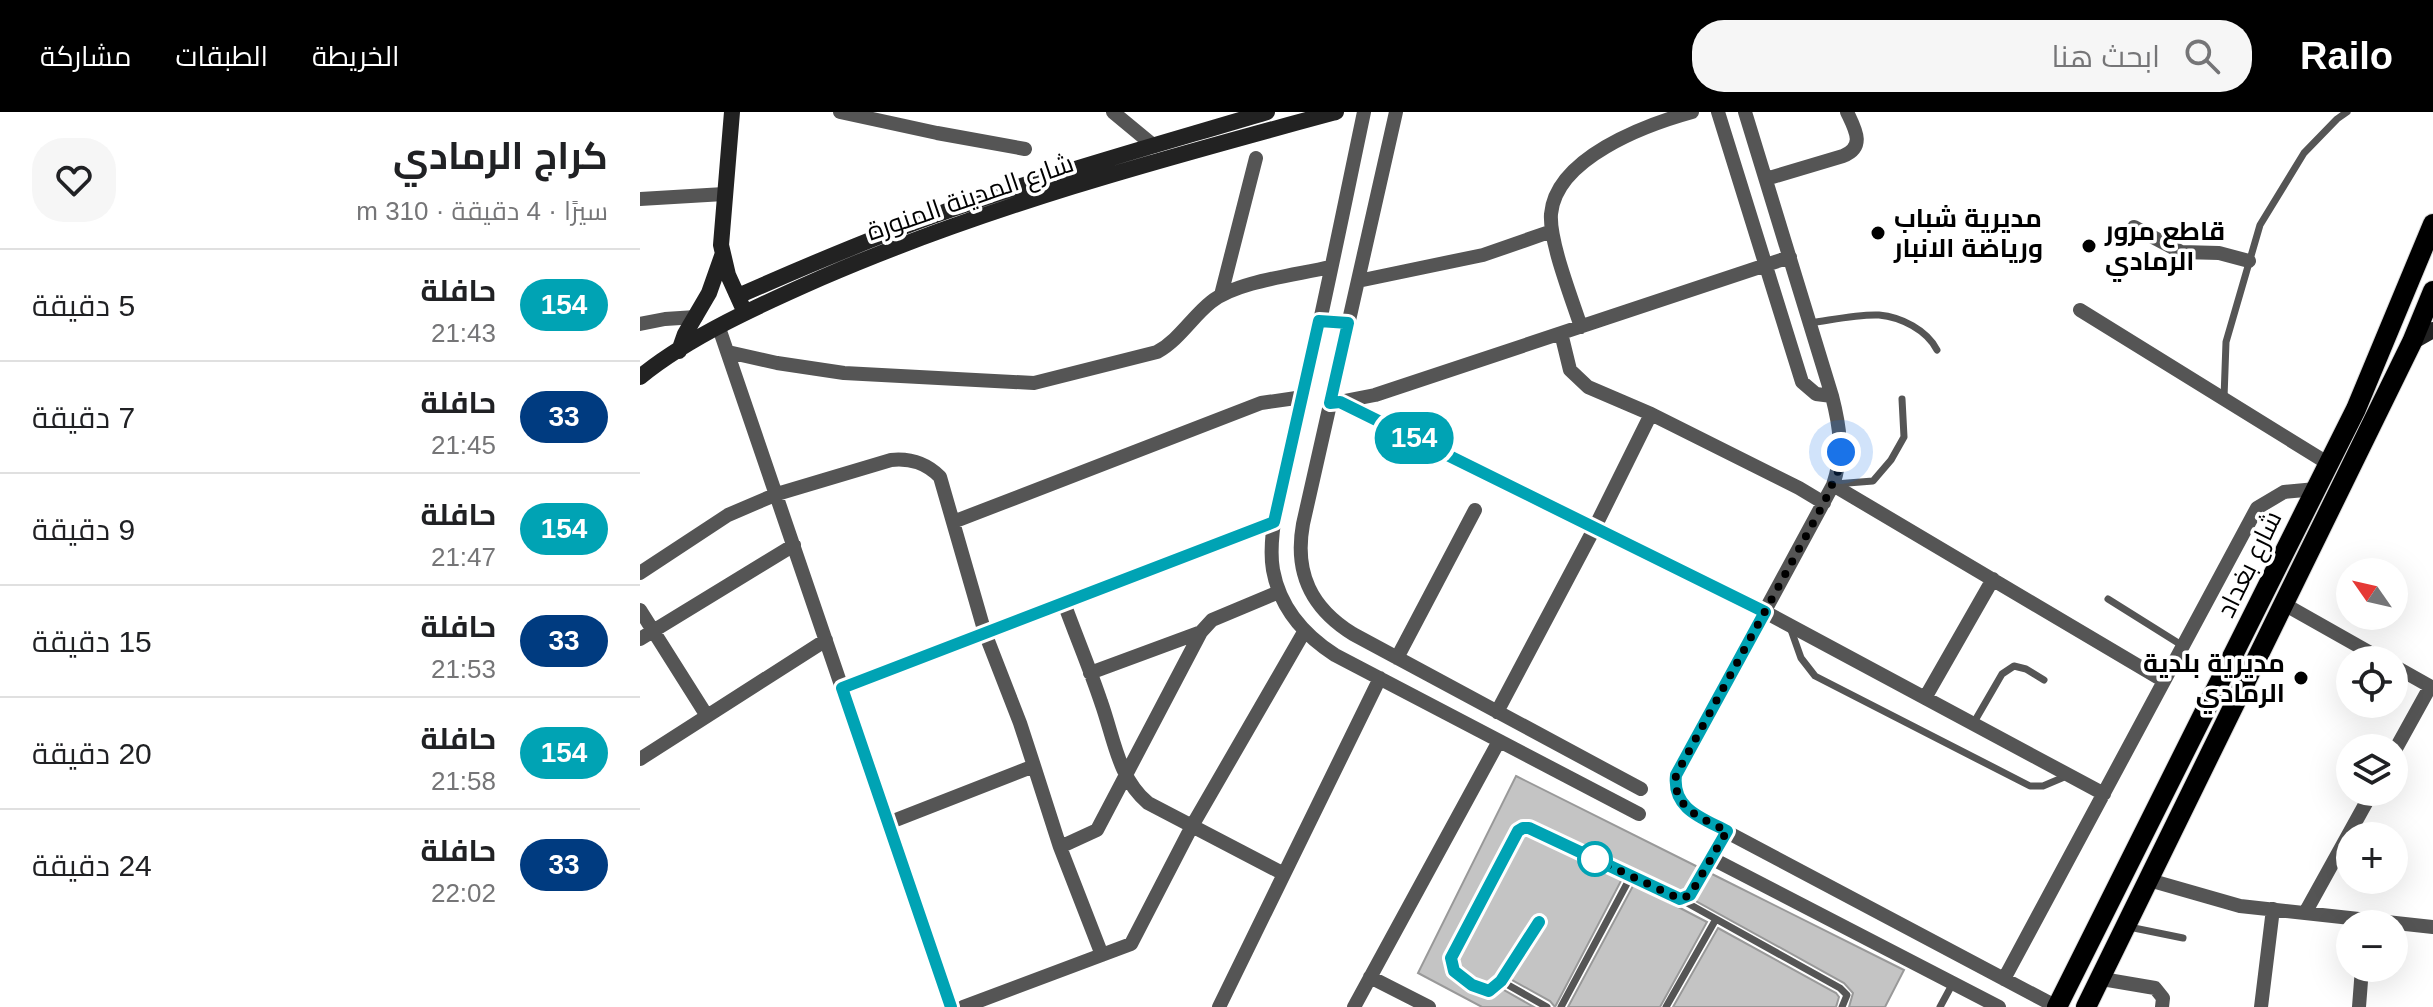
<!DOCTYPE html>
<html lang="ar">
<head>
<meta charset="utf-8">
<style>
	body { margin:0; font-family:Helvetica,Cairo,sans-serif; background:#f6f6f6; color:#202124; direction:rtl; height:100vh; display:flex; flex-direction:column; font-size:30px; white-space:nowrap }
	* { box-sizing:border-box; margin:0 }
	p { font-size:26px; color:#757577 }
	.icon { flex:none; width:44px; height:44px; fill:none; stroke:currentColor; stroke-width:2; stroke-linecap:round; stroke-linejoin:round }
	.map { position:relative; flex:1; overflow:hidden; direction:ltr }
	.panel { display:flex; flex-direction:column; background:#fff; width:640px }
	.panel>* { flex:none }
	.badge { padding:0 16px; border-radius:26px; font-size:28px; line-height:52px }
	.needle { width:52px; rotate:304deg }
	.fabs { position:absolute; left:1696px; top:446px; display:grid; gap:16px }
	.fabs a { display:grid; place-items:center; width:72px; height:72px; border-radius:50%; background:#fff; box-shadow:0 8px 32px #0002; font-size:40px }
	.you { position:absolute; width:40px; height:40px; margin:-20px; border:6px solid #fff; border-radius:50%; background:#1a73e8; box-shadow:0 0 0 12px #1a73e833 }
	.map>.badge { position:absolute; translate:-50% -50%; box-shadow:0 0 0 4px #fff }
	.round { display:grid; place-items:center; flex:none; width:84px; height:84px; border-radius:32px; background:#f6f6f6 }
	.summary { display:flex; align-items:center; justify-content:space-between; height:136px; padding:0 32px }
	h1 { font-size:38px; font-weight:700; line-height:60px }
	ul { padding:0; list-style:none }
	li { display:flex; align-items:center; gap:24px; height:112px; padding:0 32px; border-top:2px solid #e0e0e0 }
	li div { flex:1 }
	li b { display:block; font-size:30px }
	li em { font-style:normal }
	li .badge { min-width:88px; font-weight:700; text-align:center }
	header { display:flex; align-items:center; gap:48px; box-sizing:border-box; height:112px; padding:0 40px; background:#000; color:#fff }
	header strong { font-size:38px }
	nav { display:flex; gap:44px; margin-inline-start:auto; font-size:28px }
	.search { width:560px; height:72px; background:#f6f6f6; display:flex; align-items:center; gap:20px; box-sizing:border-box; padding:0 28px; border-radius:32px; color:#757577; font-size:30px }
	main { display:flex; flex:1; min-height:0 }
	.map>svg:first-child { display:block }
	.building { fill:#c4c4c4; stroke:#999; stroke-width:2 }
	.lines { fill:none; stroke-linecap:round; stroke-linejoin:round }
	.primary-casing { stroke:#dbdbdb; stroke-width:22 }
	.lane { stroke:#555; stroke-width:7 }
	.street { stroke:#555; stroke-width:14 }
	.secondary { stroke:#222; stroke-width:16 }
	.primary { stroke:#000; stroke-width:20 }
	.line-casing { stroke:#fff; stroke-width:18 }
	.line { stroke:#00a3b4; stroke-width:12 }
	.walk { stroke:#000; stroke-width:8; stroke-dasharray:0 14.4 }
	.poi-dot { fill:#000; stroke:#fff; stroke-width:3 }
	.stop-dot { fill:#fff; stroke:#00a3b4; stroke-width:4 }
	.labels { text-anchor:middle; dominant-baseline:central; stroke-width:7; stroke-linejoin:round; paint-order:stroke }
	.street-label { font-size:26px; fill:#000; stroke:#fff }
	.poi-label { font-size:26px; font-weight:bold; fill:#000; stroke:#fff; text-anchor:start }
</style>
</head>
<body>
<header>
<strong>Railo</strong>
<div class="search"><svg class="icon" aria-label="search" viewBox="0 0 24 24"><circle cx="10" cy="10" r="6"/><path d="M15 15l6 6"/></svg>ابحث هنا</div>
<nav><a>الخريطة</a><a>الطبقات</a><a>مشاركة</a></nav>
</header>
<main>
<div class="map">
<svg width="1793" height="895" viewBox="0 0 1793 895">
	<rect width="100%" height="100%" fill="#fff"/>
	<path class="building" d="M876,664L1058,755L1045,778L1040,780L892,710H882L875,713L805,847L809,863L829,879L849,885L862,877L894,895H842L778,861Z
		M885,722L982,767L915,895L910,889L870,867L904,814L905,808L902,804L894,806L856,865L848,872L835,867L820,855L818,847Z
		M1070,761L1264,858L1245,895H1209L1213,881L1204,871L1054,788Z
		M994,772L1067,810L1020,895H928Z
		M1078,816L1196,881L1199,885L1196,895H1033Z"/>
	<g class="lines">
		<defs>
			<path id="primary" d="M1417,895L1716,297L1793,112
				M1446,895L1772,230L1793,179"/>
		</defs>
		<use href="#primary" class="primary-casing"/>
		<path class="lane" d="M1170,211C1192,208 1217,202 1239,203C1261,205 1287,218 1297,238
			M1584,286L1586,230L1620,113L1664,41L1697,7L1707,0
			M1195,372L1233,369L1251,348L1264,325L1262,287
			M1468,487L1543,534
			M1150,515L1161,546L1175,564L1390,674H1403L1429,663
			M1333,612L1362,562L1374,554L1386,557L1404,568
			M1040,787L1200,876L1207,883L1202,895
			M899,810L861,869L849,879L832,873L814,859L811,846L878,719L883,716H889L1040,787L1050,783L1071,746
			M1489,815L1543,826
			M861,869L907,895
			M921,895L991,764
			M1026,895L1076,807
			M1300,895L1313,871"/>
		<path class="street" d="M200,0L297,21L385,37
			M473,0L514,34
			M724,0C704,95 685,190 663,285C653,332 625,413 633,458C640,496 664,523 695,543L999,702
			M756,0L663,412C654,461 671,496 713,522L1001,677
			M1078,0L1162,270L1176,282L1192,284
			M1105,0L1192,284C1200,315 1204,341 1193,373L1036,663L1038,684L1051,701L1417,895
			M1126,67L1203,44C1226,35 1215,17 1207,0
			M0,87L84,82
			M1494,115L1541,140L1579,141L1609,149
			M718,169L843,143L912,119
			M581,183L616,46
			M1440,198L1689,352
			M0,212L25,207L56,205
			M941,215C932,187 909,129 911,102C916,46 1005,13 1052,0
			M79,216L311,895
			M921,221L930,258L948,275L1011,302L1159,376L1184,391
			M88,240L137,251L204,261L394,271L517,240C539,228 552,205 571,190C597,169 657,163 690,155
			M699,290L735,283L1150,145
			M700,290L1125,500L1464,682
			M1193,373L1524,569
			M313,410L621,291L663,285
			M0,461L88,403L137,382L251,348C271,346 286,351 300,365L345,521L380,611L394,654
			M424,491C436,524 450,557 461,590C474,626 478,666 508,691L644,762
			M1644,492L1743,548
			M0,498L67,604
			M0,527L154,433
			M757,546L835,398
			M1754,554L1793,576
			M450,561L561,520
			M202,576L634,410
			M1285,586L1353,467
			M857,600L954,417L1011,302
			M1754,640L1790,575
			M0,647L186,528
			M248,711L394,654L420,735L457,718L561,520L572,508L639,480
			M1087,719L1071,746L1359,895
			M420,735L462,843
			M1509,768L1600,794L1793,815
			M1665,801L1732,680
			M730,865L789,895
			M1364,867L1617,396L1644,380L1676,377
			M1462,867L1515,876L1523,886L1522,895
			M323,895L491,832L552,714L664,520
			M579,895L740,566
			M714,895L859,629
			M1621,895L1633,797
			M1719,895L1722,856"/>
		<path class="secondary" d="M92,0L81,133L88,163L102,194
			M98,184C166,154 236,124 307,99C412,62 520,32 627,0
			M1772,230L1793,218
			M39,239L45,222L69,181L82,144
			M0,265C50,224 122,192 181,166C347,94 522,47 696,0"/>
		<use href="#primary" class="primary"/>
	</g>
	<g class="lines">
		<defs>
			<path id="line" d="M311,895L202,576L634,410L679,209L708,211L690,291L700,290L1125,500L1036,663C1032,697 1062,706 1087,719L1050,783L1040,787L889,716H883L878,719L811,846L814,859L832,873L849,879L861,869L899,810"/>
		</defs>
		<use href="#line" class="line-casing"/>
		<use href="#line" class="line"/>
		<path class="walk" d="M955,747L1040,787L1050,783L1087,719C1062,706 1032,697 1036,663L1184,391L1198,359L1201,340"/>
	</g>
	<g class="poi-dot">
		<circle cx="1238" cy="121" r="8"/>
		<circle cx="1449" cy="134" r="8"/>
		<circle cx="1661" cy="566" r="8"/>
	</g>
	<circle class="stop-dot" cx="955" cy="747" r="16"/>
	<g class="labels">
		<g class="street-label">
			<text transform="translate(330 85) rotate(-19)">شارع المدينة المنورة</text>
			<text transform="translate(1609 452) rotate(-64)">شارع بغداد</text>
		</g>
		<g class="poi-label">
			<text x="1254" y="106">مديرية شباب<tspan x="1254" dy="30">ورياضة الانبار</tspan></text>
			<text x="1465" y="119">قاطع مرور<tspan x="1465" dy="30">الرمادي</tspan></text>
			<text x="1645" y="551" text-anchor="end">مديرية بلدية<tspan x="1645" dy="30">الرمادي</tspan></text>
		</g>
	</g>
</svg>
<div class="fabs">
<a><svg class="needle" viewBox="-14 -14 28 28"><path d="M0-13l5 13h-10z" fill="#e53935"/><path d="M0 13l5-13h-10z" fill="#757577"/></svg></a>
<a><svg class="icon" aria-label="locate" viewBox="0 0 24 24"><circle cx="12" cy="12" r="6"/><path d="M12 2v4M12 18v4M2 12h4M18 12h4"/></svg></a>
<a><svg class="icon" aria-label="layers" viewBox="0 0 24 24"><path d="M12 4l9 5-9 5-9-5zM3 14l9 5 9-5"/></svg></a>
<a>+</a>
<a>−</a>
</div>
<div class="you" style="left:1201px;top:340px"></div>
<b class="badge" style="left:774px;top:326px;background:#00a3b4;color:#fff">154</b>
</div>
<section class="panel">
<div class="summary"><div><h1>كراج الرمادي</h1><p>سيرًا · 4 دقيقة · 310 m</p></div><a class="round"><svg class="icon" aria-label="heart" viewBox="0 0 24 24"><path d="M12 20l-8-8c-3-5 5-10 8-4 3-6 11-1 8 4z"/></svg></a></div>
<ul>
<li><span class="badge" style="background:#00a3b4;color:#fff">154</span><div><b>حافلة</b><p>21:43</p></div><em>5 دقيقة</em></li>
<li><span class="badge" style="background:#003b80;color:#fff">33</span><div><b>حافلة</b><p>21:45</p></div><em>7 دقيقة</em></li>
<li><span class="badge" style="background:#00a3b4;color:#fff">154</span><div><b>حافلة</b><p>21:47</p></div><em>9 دقيقة</em></li>
<li><span class="badge" style="background:#003b80;color:#fff">33</span><div><b>حافلة</b><p>21:53</p></div><em>15 دقيقة</em></li>
<li><span class="badge" style="background:#00a3b4;color:#fff">154</span><div><b>حافلة</b><p>21:58</p></div><em>20 دقيقة</em></li>
<li><span class="badge" style="background:#003b80;color:#fff">33</span><div><b>حافلة</b><p>22:02</p></div><em>24 دقيقة</em></li>
</ul>
</section>
</main>
</body>
</html>
